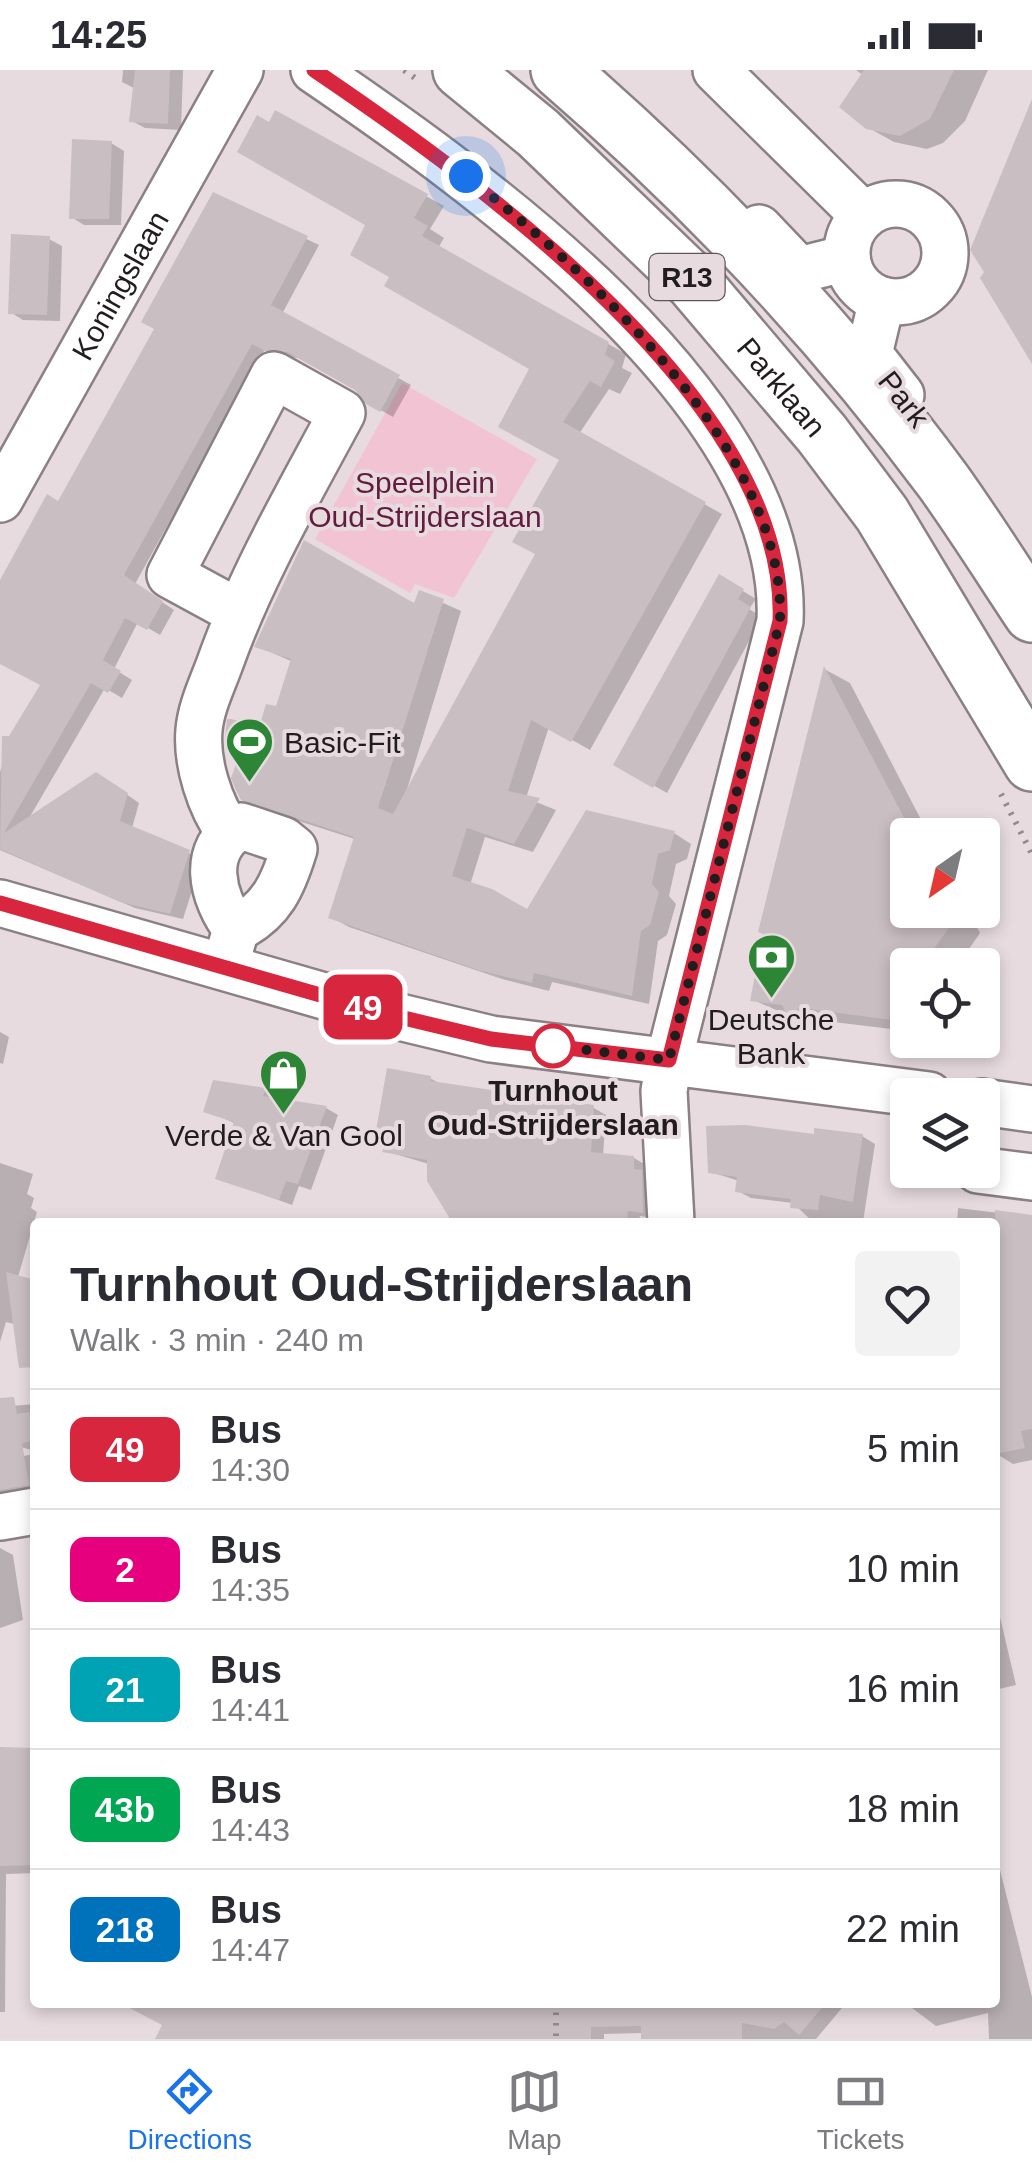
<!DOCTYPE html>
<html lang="en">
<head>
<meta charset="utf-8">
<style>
	body { margin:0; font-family:Helvetica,sans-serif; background:#f2f2f3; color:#2b2b33; height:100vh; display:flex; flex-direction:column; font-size:38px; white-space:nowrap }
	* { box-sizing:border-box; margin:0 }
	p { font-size:32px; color:#7c7c81 }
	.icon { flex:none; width:55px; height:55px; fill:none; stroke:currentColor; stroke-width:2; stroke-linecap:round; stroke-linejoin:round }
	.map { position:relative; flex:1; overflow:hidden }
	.details { position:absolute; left:30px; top:1148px; width:970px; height:790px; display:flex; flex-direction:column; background:#fff; border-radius:10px; box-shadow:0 5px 15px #0003 }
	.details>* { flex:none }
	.badge { padding:0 20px; border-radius:15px; font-size:35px; line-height:65px }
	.needle { width:65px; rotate:214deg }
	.controls { position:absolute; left:890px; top:748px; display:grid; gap:20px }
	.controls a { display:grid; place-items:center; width:110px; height:110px; border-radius:10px; background:#fff; box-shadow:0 5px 15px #0003; font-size:50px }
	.you { position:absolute; width:50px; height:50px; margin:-25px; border:8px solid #fff; border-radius:50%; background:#1a73e8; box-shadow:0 0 0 15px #1a73e833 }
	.map>.badge { position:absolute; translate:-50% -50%; box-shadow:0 0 0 5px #fff }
	.round { display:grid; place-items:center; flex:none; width:105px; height:105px; border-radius:10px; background:#f2f2f3 }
	.summary { display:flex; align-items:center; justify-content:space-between; height:170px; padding:0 40px }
	h1 { font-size:48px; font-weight:700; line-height:75px }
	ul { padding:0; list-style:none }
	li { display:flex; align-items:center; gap:30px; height:120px; padding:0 40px; border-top:2px solid #e1e1e2 }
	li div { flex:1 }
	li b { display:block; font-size:38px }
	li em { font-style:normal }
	li .badge { min-width:110px; font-weight:700; text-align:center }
	.status { display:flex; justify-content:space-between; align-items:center; height:70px; padding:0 50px; background:#fff; direction:ltr }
	.status svg { height:28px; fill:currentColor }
	.tabs { display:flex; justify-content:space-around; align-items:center; height:140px; border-top:2px solid #e1e1e2; background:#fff; font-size:28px; color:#7c7c81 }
	.tabs a { display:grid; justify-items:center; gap:5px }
	.tabs .current { color:#1a73e8 }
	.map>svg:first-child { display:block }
	.green { fill:#f2c3d3 }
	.shadow { fill:#0003 }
	.building { fill:#c9bec1 }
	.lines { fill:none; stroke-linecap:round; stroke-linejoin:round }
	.minor-casing { stroke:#8b8084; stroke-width:50 }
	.major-casing { stroke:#8b8084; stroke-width:60 }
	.path { stroke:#92898c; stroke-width:6; stroke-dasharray:2.5 8; stroke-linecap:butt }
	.minor { stroke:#fff; stroke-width:45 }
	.major { stroke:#fff; stroke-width:55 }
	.line-casing { stroke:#fff; stroke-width:22 }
	.line { stroke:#d7263d; stroke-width:15 }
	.walk { stroke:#211d1e; stroke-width:10; stroke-dasharray:0 18 }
	.stop-dot { fill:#fff; stroke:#d7263d; stroke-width:5 }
	.labels { text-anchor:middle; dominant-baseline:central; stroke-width:8; stroke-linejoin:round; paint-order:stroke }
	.shield { fill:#e7dbdf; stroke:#5c5658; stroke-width:2.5 }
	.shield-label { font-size:28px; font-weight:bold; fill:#211d1e }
	.street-label { font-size:30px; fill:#211d1e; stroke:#e7dbdf }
	.park-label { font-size:30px; fill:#631c3e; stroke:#e7dbdf }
	.poi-label { font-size:30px; fill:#211d1e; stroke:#e7dbdf }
	.stop-label { font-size:30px; font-weight:bold; fill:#211d1e; stroke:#e7dbdf }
</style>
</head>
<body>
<div class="status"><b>14:25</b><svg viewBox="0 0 49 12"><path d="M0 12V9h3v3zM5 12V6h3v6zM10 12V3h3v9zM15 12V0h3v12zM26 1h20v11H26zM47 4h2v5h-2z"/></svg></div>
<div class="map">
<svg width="1032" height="1969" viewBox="0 0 1032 1969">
	<rect width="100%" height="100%" fill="#e7dbdf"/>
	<path class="green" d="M402,313L537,389L454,528L415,514L410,523L315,469Z"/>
	<path class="shadow" d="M123,0H183L181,60L145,58L132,51L134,18L122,12Z
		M856,0H988L965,51L943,73L927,79L894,72L867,57L864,6Z
		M276,44L444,136L430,159L444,168L438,178L626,284L622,298L632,303L620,324L609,319L579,364L722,444L590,680L549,657L526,728L556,740L533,782L485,767L470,815L528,843L674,763L691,774L687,789L676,794L669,826L676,834L667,865L658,871L649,934L552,912L549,921L502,909L349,857L331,847L355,769L261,739L243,728L244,678L228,668L230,649L262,657L278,639L293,592L257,576L416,537L421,523L461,541L405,726L538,484L562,390L532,298L368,154L270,55Z
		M111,73L124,81L121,155H84L71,147Z
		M214,125L319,175L282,244L411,315L393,347L368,333L357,319L302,288L280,287L265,279L135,514L174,540L160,565L138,552L114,599L132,610L122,628L105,618L28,750L109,712L139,733L132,758L202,789L183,849L135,838L0,780V702L11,669L43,614L0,592V515L59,434L158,259Z
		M49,169L62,176L60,251L23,250L10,242Z
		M720,507L756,529L749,539L762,547L667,723L616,694Z
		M826,600L850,613L929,765H908V840H968L980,863L958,895H908V961L825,951L816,964L790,946L753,930L766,864L761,861Z
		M0,962L9,967L3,994L0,993Z
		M430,1008L442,1015L594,1038L606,1045L603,1085L634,1088L646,1095V1105L654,1109L655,1148L640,1146L639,1152H455L429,1094L385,1081Z
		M214,1013L265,1021L277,1031L326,1038L338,1045L311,1120L299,1116L292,1135L218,1108L236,1054L206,1040Z
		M862,1066L875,1074L863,1152H813L793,1133L751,1128L738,1121L739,1111L711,1102L816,1067Z
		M0,1093L33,1104L27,1124L34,1128L31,1138L37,1142L18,1207L35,1212V1259L6,1252L0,1272Z
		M958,1138L1032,1147V1390L1013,1394L995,1383V1152H957Z
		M35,1334V1381L0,1371V1337Z
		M35,1384V1421L0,1427V1390Z
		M0,1478L13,1485L23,1550L0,1558Z
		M995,1526L1016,1615L995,1620Z
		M0,1680L35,1681V1803L6,1804L5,1942H0Z
		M995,1780L1032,1927V1969H989L988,1943L936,1956L904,1932H995Z
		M757,1932H847L816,1969H644V1963L604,1964V1969H161Z"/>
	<path class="building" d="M135,0H170L168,54L129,52Z
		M864,0H954L930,49L900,66L866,59L839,37Z
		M1032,29V294L980,208L984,202L970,180Z
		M275,40L428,124L414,148L428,156L422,166L609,272L605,285L615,291L601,317L590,311L563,352L706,432L571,672L531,650L508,721L540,728L514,774L467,758L452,806L492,819L527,839L586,740L675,761L670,780L658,784L652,814L659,822L650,855L641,861L632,926L534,903L532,913L481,901L328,848L354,767L241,730L235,718L231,708L243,675L225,669L227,649L260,654L266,634L276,636L291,589L254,577L304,470L414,533L419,520L444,529L378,738L393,744L535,484L512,472L559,390L498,357L529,299L384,216L389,207L350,185L365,155L237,82L257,45L269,52Z
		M72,69L112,71L109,149H69Z
		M213,122L308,166L271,235L400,305L380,342L366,334L355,320L287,282L265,281L252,274L124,505L163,531L147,560L125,548L103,590L121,601L108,623L91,613L4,763L96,702L128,723L120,751L190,780L170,844L120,832L0,779L2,666H9L40,615L0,594V510L47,424L58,431L154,259L141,252Z
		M11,164L50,166L47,245L8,244Z
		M719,504L744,519L738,529L751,537L653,718L613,695Z
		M824,596L908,755V840H962L930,884L929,895H908V952L799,938L790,952L782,935L750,931L763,864L758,862Z
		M387,998L431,1006V1011L594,1035L591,1082L634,1086V1099L642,1100L643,1143L628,1141L627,1152H452L427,1111V1090L382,1082L384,1076L374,1072Z
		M213,1010L266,1018L263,1026L327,1036L298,1114L286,1111L279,1130L215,1109L234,1052L203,1042Z
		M745,1055L814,1064V1058L863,1064L853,1132L820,1125L818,1140L790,1138L791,1129L735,1122L737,1107L708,1103L706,1056Z
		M995,1140L1032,1145V1359L1021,1361L1025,1378L995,1384Z
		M6,1202L35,1210V1297L19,1298Z
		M14,1327L17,1344L35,1341V1371L22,1373L29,1415L0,1420V1328Z
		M0,1677L35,1678V1795L0,1796Z
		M118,1932H827L799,1965L784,1952L774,1959L742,1953V1969H641V1956L591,1957V1969H155L162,1955Z"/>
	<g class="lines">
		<defs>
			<g id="minor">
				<path d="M314,0C474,109 790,332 780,551L669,990L664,1021L671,1152"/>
				<path d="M716,0L864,146"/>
				<circle cx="896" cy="183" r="49"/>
				<path d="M759,158L799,200L847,188"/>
				<path d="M882,230L869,284L901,325"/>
				<path id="s1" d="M0,429L240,0"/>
				<path d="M229,762C210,736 196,693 199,660C201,637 212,615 220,593C251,506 298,425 342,343L274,305L170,505L238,542"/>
				<path d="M0,833L383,943L491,969L929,1025"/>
				<path d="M225,897L236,859C272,841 283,815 294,779L283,770L241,756C199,778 212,828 236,859"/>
				<path d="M982,1032L1032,1039"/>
				<path d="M978,1100L1032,1107"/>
				<path d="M0,1447L35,1441"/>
			</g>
			<g id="major">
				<path id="s2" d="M461,0L538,63L693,212L822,364L882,444L1032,693"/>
				<path d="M559,0C700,122 832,261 943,411C974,454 1002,499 1032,544"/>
			</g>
		</defs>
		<use href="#minor" class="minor-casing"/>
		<use href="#major" class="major-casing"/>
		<path class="path" d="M404,0L419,11
			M1001,724L1032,784
			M556,1932V1969"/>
		<use href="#minor" class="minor"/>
		<use href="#major" class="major"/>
	</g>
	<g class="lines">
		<defs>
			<path id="line" d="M0,833L383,943L491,969L669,990L780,551C789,332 475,109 314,0"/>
		</defs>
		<use href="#line" class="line-casing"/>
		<use href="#line" class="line"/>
		<path class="walk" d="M466,106C588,201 787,383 780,551L669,990L553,976"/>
	</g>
	<defs>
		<symbol id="stadium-pin" viewBox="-11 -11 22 30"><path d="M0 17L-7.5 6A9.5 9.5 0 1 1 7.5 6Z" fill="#2d8636" stroke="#e7dbdf"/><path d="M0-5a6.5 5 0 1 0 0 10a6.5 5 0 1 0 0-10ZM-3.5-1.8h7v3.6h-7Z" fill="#fff"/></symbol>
		<symbol id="bank-pin" viewBox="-11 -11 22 30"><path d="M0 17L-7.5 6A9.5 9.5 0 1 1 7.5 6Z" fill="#2d8636" stroke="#e7dbdf"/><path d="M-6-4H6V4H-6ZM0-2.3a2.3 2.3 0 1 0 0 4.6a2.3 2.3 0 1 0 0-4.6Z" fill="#fff"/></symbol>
		<symbol id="shop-pin" viewBox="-11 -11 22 30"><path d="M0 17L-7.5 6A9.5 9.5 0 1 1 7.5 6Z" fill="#2d8636" stroke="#e7dbdf"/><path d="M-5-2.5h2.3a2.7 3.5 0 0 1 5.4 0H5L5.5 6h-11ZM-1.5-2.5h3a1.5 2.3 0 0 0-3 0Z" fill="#fff"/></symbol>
	</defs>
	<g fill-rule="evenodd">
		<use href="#stadium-pin" x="222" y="644" width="55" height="75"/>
		<use href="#bank-pin" x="744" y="860" width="55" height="75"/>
		<use href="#shop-pin" x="256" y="976" width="55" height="75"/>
	</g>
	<circle class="stop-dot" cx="553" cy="976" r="20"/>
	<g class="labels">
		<rect class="shield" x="649.5" y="184" width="75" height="46" rx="8"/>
		<g class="shield-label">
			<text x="687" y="207">R13</text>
		</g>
		<g class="street-label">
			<text stroke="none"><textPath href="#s1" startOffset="245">Koningslaan</textPath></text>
			<text stroke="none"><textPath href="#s2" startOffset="452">Parklaan</textPath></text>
			<text transform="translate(904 329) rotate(52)">Park</text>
		</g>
		<g class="park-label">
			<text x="425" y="412">Speelplein<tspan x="425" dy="34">Oud-Strijderslaan</tspan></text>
		</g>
		<g class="poi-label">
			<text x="284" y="672" text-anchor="start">Basic-Fit</text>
			<text x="771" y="949">Deutsche<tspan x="771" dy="34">Bank</tspan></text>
			<text x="284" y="1065">Verde &amp; Van Gool</text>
		</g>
		<g class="stop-label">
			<text x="553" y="1020">Turnhout<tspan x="553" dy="34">Oud-Strijderslaan</tspan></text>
		</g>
	</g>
</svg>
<div class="controls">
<a><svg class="needle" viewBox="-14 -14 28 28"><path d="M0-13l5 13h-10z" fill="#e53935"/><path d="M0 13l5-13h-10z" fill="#7c7c81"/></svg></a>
<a><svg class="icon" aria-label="locate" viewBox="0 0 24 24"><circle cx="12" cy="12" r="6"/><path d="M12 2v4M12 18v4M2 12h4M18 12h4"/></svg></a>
<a><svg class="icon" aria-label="layers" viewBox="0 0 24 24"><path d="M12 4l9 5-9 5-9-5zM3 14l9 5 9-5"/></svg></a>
</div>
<div class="you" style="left:466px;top:106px"></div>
<b class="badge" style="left:363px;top:937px;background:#d7263d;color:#fff">49</b>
<section class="details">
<div class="summary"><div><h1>Turnhout Oud-Strijderslaan</h1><p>Walk · 3 min · 240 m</p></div><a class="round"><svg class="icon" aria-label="heart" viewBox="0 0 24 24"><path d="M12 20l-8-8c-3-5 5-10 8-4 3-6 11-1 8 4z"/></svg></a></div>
<ul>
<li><span class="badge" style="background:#d7263d;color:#fff">49</span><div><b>Bus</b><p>14:30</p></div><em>5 min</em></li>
<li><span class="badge" style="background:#e6007e;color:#fff">2</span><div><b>Bus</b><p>14:35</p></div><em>10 min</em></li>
<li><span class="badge" style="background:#00a3b4;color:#fff">21</span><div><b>Bus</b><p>14:41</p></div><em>16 min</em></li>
<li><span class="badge" style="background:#00a651;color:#fff">43b</span><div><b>Bus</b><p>14:43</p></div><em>18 min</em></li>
<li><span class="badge" style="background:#0072bc;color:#fff">218</span><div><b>Bus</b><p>14:47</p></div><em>22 min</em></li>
</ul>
</section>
</div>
<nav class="tabs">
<a class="current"><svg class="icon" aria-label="directions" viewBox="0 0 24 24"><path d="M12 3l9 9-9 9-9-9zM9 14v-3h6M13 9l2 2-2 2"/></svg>Directions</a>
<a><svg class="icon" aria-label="map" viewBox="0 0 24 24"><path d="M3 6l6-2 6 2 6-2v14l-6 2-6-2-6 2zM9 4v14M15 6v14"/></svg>Map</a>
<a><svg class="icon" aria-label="tickets" viewBox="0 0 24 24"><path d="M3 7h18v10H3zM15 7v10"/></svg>Tickets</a>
</nav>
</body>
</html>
